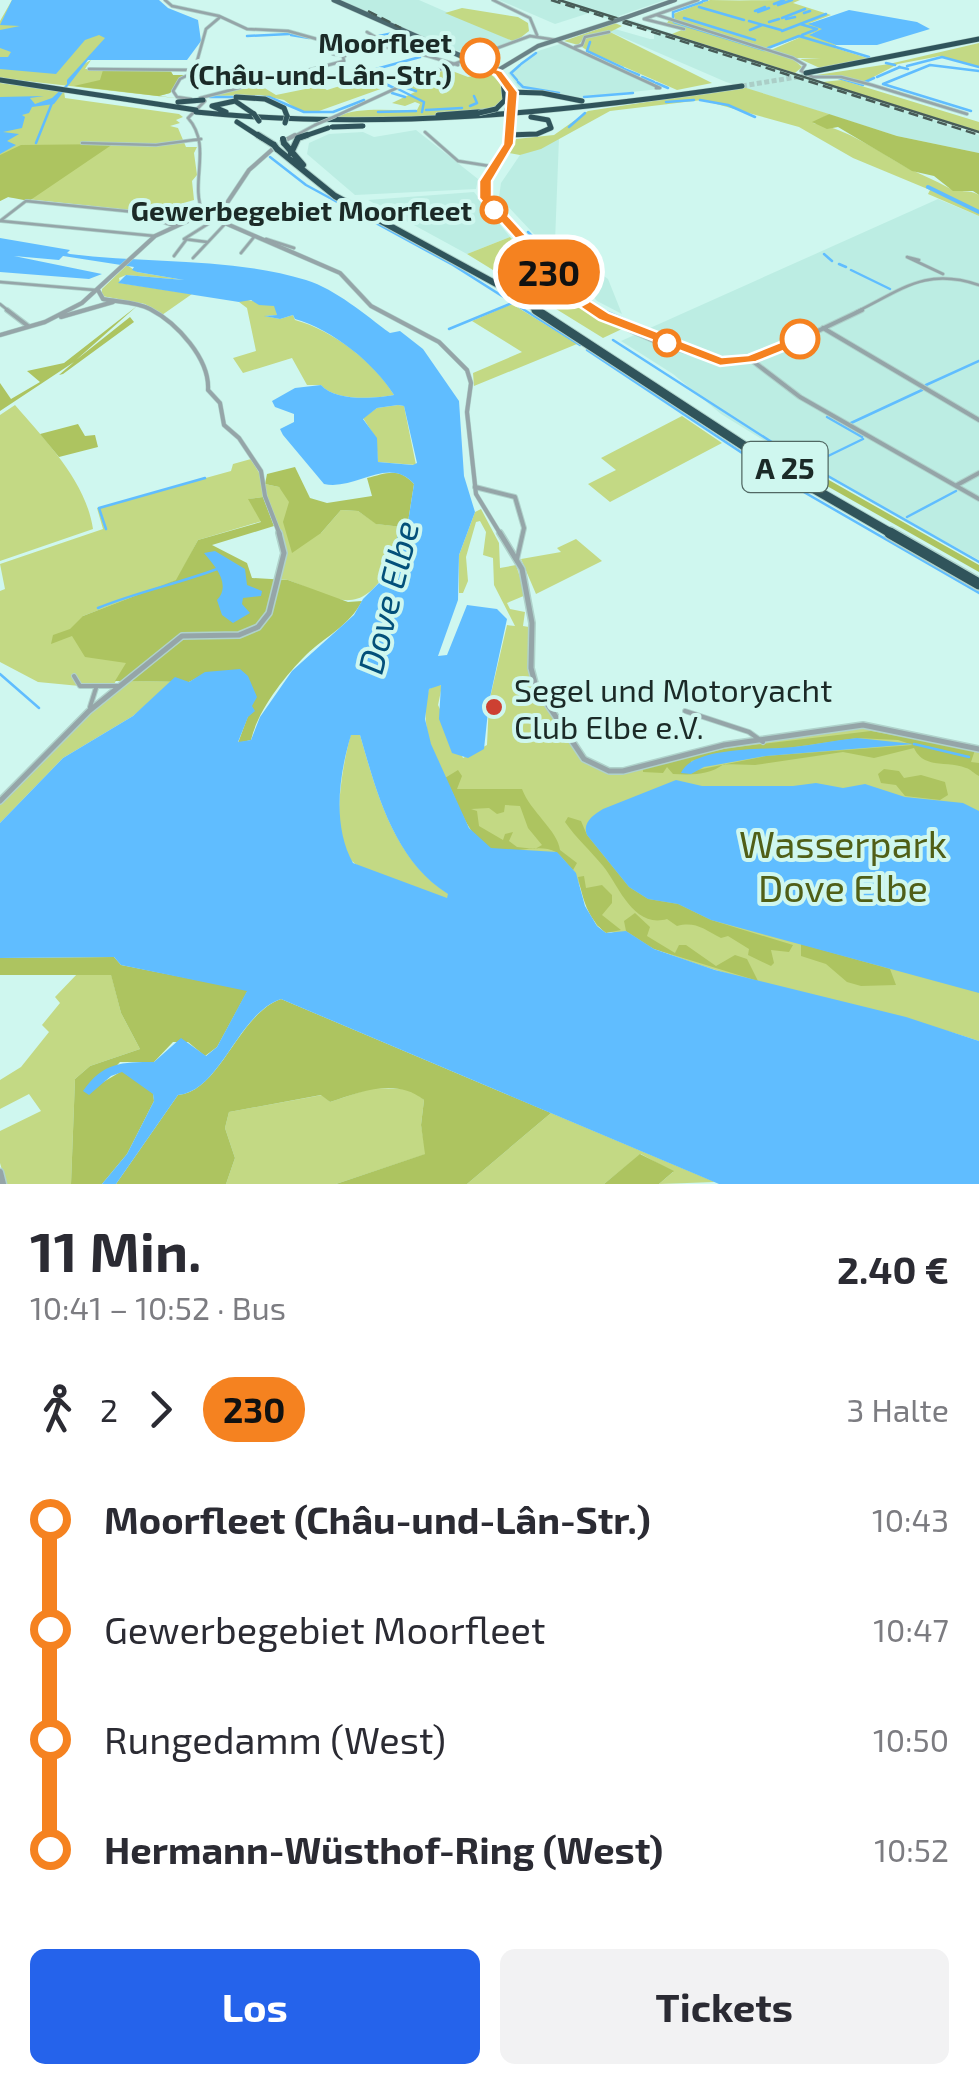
<!DOCTYPE html>
<html lang="de">
<head>
<meta charset="utf-8">
<style>
	body { margin:0; font-family:"Exo 2",sans-serif; background:#f2f2f3; color:#2b2b33; height:100vh; display:flex; flex-direction:column; font-size:38px; white-space:nowrap }
	* { box-sizing:border-box; margin:0 }
	p { font-size:32px; color:#7c7c81 }
	.icon { flex:none; width:55px; height:55px; fill:none; stroke:currentColor; stroke-width:2; stroke-linecap:round; stroke-linejoin:round }
	.map { position:relative; height:1184px; overflow:hidden }
	.side { display:flex; flex-direction:column; background:#fff; flex:1 }
	.side>* { flex:none }
	.badge { padding:0 20px; border-radius:32px; font-size:35px; line-height:65px }
	.map>.badge { position:absolute; translate:-50% -50%; box-shadow:0 0 0 5px #fff }
	.legs { display:flex; align-items:center; gap:15px; height:110px; padding:0 30px; font-size:32px }
	.legs p { margin-inline-start:auto }
	.summary { display:flex; align-items:center; justify-content:space-between; height:170px; padding:0 30px }
	h1 { font-size:55px; font-weight:700; line-height:75px }
	.primary-button { display:flex; gap:20px; margin-top:auto; padding:20px 30px }
	.primary-button a { flex:1; height:115px; border-radius:15px; background:#2563eb; color:#fff; font-size:40px; font-weight:700; line-height:115px; text-align:center }
	.primary-button a+a { background:#f2f2f3; color:#2b2b33 }
	ul { padding:0 30px; list-style:none }
	li { display:flex; align-items:center; gap:35px; height:110px; font-size:38px }
	li i { display:grid; place-items:center; width:15px; height:100%; margin:0 12px; background:currentColor }
	li i::after { content:''; width:25px; height:25px; margin:-12px; border:8px solid; border-radius:50%; background:#fff }
	li p { margin-inline-start:auto }
	li:first-child i { background:linear-gradient(#0000 50%,currentColor 0) }
	li:last-child i { background:linear-gradient(currentColor 50%,#0000 0) }
	.map>svg:first-child { display:block }
	.built { fill:#bcede3 }
	.green { fill:#c3d984 }
	.forest { fill:#adc460; fill-rule:evenodd }
	.water { fill:#60bdff; fill-rule:evenodd }
	.lines { fill:none; stroke-linecap:round; stroke-linejoin:round }
	.stream { stroke:#60bdff; stroke-width:2.5 }
	.canal { stroke:#60bdff; stroke-width:4 }
	.motorway-tunnel { stroke:#abcec7; stroke-width:5; stroke-dasharray:5 2.5; stroke-linecap:butt }
	.minor-far1-casing { stroke:#afd2cb; stroke-width:4 }
	.minor-casing { stroke:#afd2cb; stroke-width:6 }
	.tertiary-far3-casing { stroke:#afd2cb; stroke-width:4 }
	.tertiary-far2-casing { stroke:#afd2cb; stroke-width:5 }
	.tertiary-far1-casing { stroke:#afd2cb; stroke-width:8 }
	.tertiary-casing { stroke:#afd2cb; stroke-width:9 }
	.secondary-casing { stroke:#afd2cb; stroke-width:5 }
	.primary-casing { stroke:#afd2cb; stroke-width:6 }
	.motorway-far3-casing { stroke:#afd2cb; stroke-width:6 }
	.motorway-far2-casing { stroke:#afd2cb; stroke-width:8 }
	.motorway-far1-casing { stroke:#afd2cb; stroke-width:11 }
	.motorway-casing { stroke:#afd2cb; stroke-width:14 }
	.minor-far1 { stroke:#95a5a8; stroke-width:2.5 }
	.minor { stroke:#95a5a8; stroke-width:4 }
	.tertiary-far3 { stroke:#95a5a8; stroke-width:2.5 }
	.tertiary-far2 { stroke:#95a5a8; stroke-width:4 }
	.tertiary-far1 { stroke:#95a5a8; stroke-width:5 }
	.tertiary { stroke:#95a5a8; stroke-width:6 }
	.secondary { stroke:#6a8287; stroke-width:4 }
	.primary { stroke:#4b696f; stroke-width:5 }
	.motorway-far3 { stroke:#30545b; stroke-width:5 }
	.motorway-far2 { stroke:#30545b; stroke-width:6 }
	.motorway-far1 { stroke:#30545b; stroke-width:9 }
	.motorway { stroke:#30545b; stroke-width:11 }
	.tram { stroke:#475c57; stroke-width:2.5 }
	.rail { stroke:#475c57; stroke-width:2.5; stroke-dasharray:10 5; stroke-linecap:butt }
	.tertiary-bridge-casing { stroke:#afd2cb; stroke-width:4; stroke-linecap:butt }
	.secondary-bridge-casing { stroke:#afd2cb; stroke-width:5; stroke-linecap:butt }
	.primary-bridge-casing { stroke:#afd2cb; stroke-width:6; stroke-linecap:butt }
	.motorway-bridge-far1-casing { stroke:#afd2cb; stroke-width:6; stroke-linecap:butt }
	.motorway-bridge-casing { stroke:#afd2cb; stroke-width:8; stroke-linecap:butt }
	.tertiary-bridge { stroke:#95a5a8; stroke-width:2.5 }
	.secondary-bridge { stroke:#6a8287; stroke-width:4 }
	.primary-bridge { stroke:#4b696f; stroke-width:5 }
	.motorway-bridge-far1 { stroke:#30545b; stroke-width:5 }
	.motorway-bridge { stroke:#30545b; stroke-width:6 }
	.line-1 { fill:#f58220; stroke:#fff; stroke-width:2.5 }
	.stop-1-dot { fill:#fff; stroke:#f58220; stroke-width:5 }
	.poi-dot { fill:#cd4032; stroke:#cff7ef; stroke-width:4 }
	.labels { text-anchor:middle; dominant-baseline:central; stroke-width:8; stroke-linejoin:round; paint-order:stroke }
	.far-stop-label { font-size:28px; font-weight:bold; fill:#1b2a27; stroke:#cff7ef; text-anchor:end }
	.shield { fill:#cff7ef; stroke:#516863; stroke-width:2.5 }
	.shield-label { font-size:30px; font-weight:bold; fill:#1b2a27 }
	.poi-label { font-size:32px; fill:#1b2a27; stroke:#cff7ef; text-anchor:start }
	.water-label { font-size:35px; font-style:italic; fill:#03507a; stroke:#cff7ef }
	.near-park-label { font-size:38px; fill:#505f17; stroke:#cff7ef }
</style>
</head>
<body>
<div class="map">
<svg width="979" height="1184" viewBox="0 0 979 1184">
	<rect width="100%" height="100%" fill="#cff7ef"/>
	<path class="built" d="M339,0H419L515,42L478,57L443,46Z
		M499,0H665L619,16V19L631,20L979,135V153L897,136L726,82L608,31L615,29L650,39H654V33L589,13L555,24Z
		M560,44L573,48L659,89L578,98L519,88L508,73L538,51Z
		M416,130L478,179L476,189L355,195L307,154L309,143L329,134L363,132L374,137Z
		M559,138L555,242L608,279L622,314L597,301L499,197L501,183L520,155Z
		M474,192L510,237L467,254L368,200Z
		M938,199L979,216V560L794,459L721,414L673,374L621,341Z"/>
	<path class="green" d="M12,0H126L109,35L82,65L91,60L85,69L170,70L173,75H184L170,93L159,96L183,99L0,78V21Z
		M710,0C739,1 769,0 800,0L793,3L831,15L810,23L824,29L811,34L836,45L835,48L874,60L822,69L800,59L821,58H796L771,50L801,37L767,49L676,21L673,14Z
		M462,8L518,17L528,23L529,31L515,42L445,13Z
		M669,20L793,59L802,67L795,73L672,34L684,29L667,23Z
		M615,23L622,26L610,32L712,83L677,90L588,51L582,47L586,37L578,45L564,41Z
		M979,43V67L940,56L898,64L864,82L810,76L889,64Z
		M447,69L468,77L489,72L503,86L504,101C467,126 381,117 336,117C360,106 389,111 417,110L420,104L415,102L405,106L392,103L415,92L402,87Z
		M366,76L389,86L319,111H299L284,100L260,95L211,96L258,84L276,95L320,86L327,90L343,85L339,82Z
		M842,80L979,122V131L822,82Z
		M0,83L64,91L65,98L179,114L183,117L176,120L180,123L170,126L178,128L186,147H197L194,153L197,175L192,181L194,200L173,206L171,210L181,215L167,222L138,211L8,197L0,201Z
		M743,87L829,114L813,123C848,129 876,150 906,167C921,175 935,180 949,188C959,193 969,189 979,195V216L928,194L930,190L853,158L799,127L702,100L610,111L541,149L520,155L509,153L516,139L554,135L588,111Z
		M510,237L572,302L622,329L603,338L467,254Z
		M127,265L137,272L184,280L126,275L119,278L120,283L192,294L162,315L145,304L102,296V289Z
		M243,299L276,306L277,315L265,316L280,319L293,315L295,320C333,330 375,363 394,395C374,399 334,401 321,385H307L292,358L243,373L233,358L256,351L247,308L239,302Z
		M512,304L577,344L474,386L473,373L522,352L472,321Z
		M15,405C45,440 86,481 93,529L0,561V415Z
		M398,405L404,406L416,465L378,462L376,438L363,418L377,408Z
		M682,416L722,443L610,502L588,484L616,470L601,458Z
		M251,459L261,476L263,497L249,499L262,521L198,540L177,580L83,616L127,663L111,689L38,682L0,662V591L5,589L0,564L103,529L97,508L231,471L233,464Z
		M265,484L279,487L321,533L341,510L358,511L377,524L402,527L397,532C401,547 395,556 388,569C357,620 334,597 288,580L278,579C293,527 268,528 265,484Z
		M481,509L499,543L500,568L516,565L526,595L507,603L510,609L525,612L523,626L529,627L528,665L535,689L581,759L608,773L728,748L865,727L979,752V1041C891,1012 800,997 712,969C673,957 635,941 597,926L573,870L491,848C462,803 412,747 429,689L439,684L442,686L438,705L463,758L487,745L489,702L507,625L515,626L494,585L493,558L483,555L486,532L480,521L476,522L466,557L468,581L463,593H459V555L475,512Z
		M576,539L602,561L536,594L521,559L561,552L557,548Z
		M127,681L173,682L133,716L63,758L0,823V805L83,719Z
		M351,734L360,735C377,794 394,860 449,894L447,899C428,890 364,873 353,862C328,840 343,762 351,734Z
		M79,972L111,974L121,1013L140,1049L90,1066L75,1079L71,1184H6L0,1163V1131L41,1111L29,1094L0,1109V1080L21,1067L49,1032L42,1025L60,1003L55,997Z
		M372,1088L411,1089L424,1100L421,1125L426,1154L336,1184H226L235,1158L225,1128L229,1112L322,1095L330,1102Z
		M551,1113L715,1182L659,1184L673,1172L641,1154L604,1184H467Z"/>
	<path class="forest" d="M103,70H170L173,75H184L170,93L159,96L183,99L74,86L100,80Z
		M829,114L897,136L979,153V195L973,191H953L934,176L912,171L838,127L827,129L812,122Z
		M113,144L29,201L8,197L0,201V155L21,145Z
		M137,306L76,360L130,317L134,322L63,374L59,375L74,362L0,411V383L11,399L40,382L27,371L64,363Z
		M78,424L85,436L95,435L98,447L59,457L40,434Z
		M783,454L979,565V572L774,456Z
		M295,467L310,498L327,503L372,496L367,478C385,474 398,466 414,484L408,522L402,527L376,524L358,511L341,510L321,533L292,553L283,522L289,502L279,487L265,484L267,474Z
		M263,497L274,526L212,545L247,563L252,578L288,580L348,602L362,601C349,626 326,636 306,655C284,677 258,710 251,740L238,743L248,716L204,674L189,682L115,681L126,663L85,657L72,636L51,644L53,635L70,629L83,616L176,580L198,540L261,522L248,499Z
		M871,731L975,750L971,762L979,763V776C974,774 971,769 966,768C948,760 924,770 914,748L874,758L843,752L755,765L724,764C709,775 694,775 673,774L667,767L663,773L643,772V768L728,748ZM857,738L898,740L913,745L766,756L697,770L691,761L734,751L788,748Z
		M884,769L899,771L904,778L921,775L945,782L948,795L940,800L905,796L896,785L881,783L878,774Z
		M458,770L462,776L457,789H522C530,811 558,831 560,850L577,863L573,870C568,865 562,856 556,852C536,841 506,859 486,846C464,830 458,800 445,778ZM505,805L520,806L528,828L542,845L535,849L517,847L509,841L513,832L505,834L503,840L479,826L477,811L471,809L489,808L497,814L504,812Z
		M568,817L581,821L587,835L629,887L648,899L678,904L711,920L793,945L789,952L771,950L774,963L771,966L748,955L749,949L728,936L721,938C704,929 695,921 677,926L667,919C633,929 618,884 603,866C590,850 576,838 565,822Z
		M584,876L586,888L602,885L612,895V903L602,915L621,930L606,933C587,918 583,899 578,877Z
		M635,913L650,927L647,936L675,953L679,945H686L716,966L735,955L747,959L758,981L654,949L626,931L624,921Z
		M801,944L890,969L896,985L861,986L847,982L826,964L801,956Z
		M114,957L121,965L248,990L217,1047L205,1056L188,1042H173L154,1062H120L100,1084L122,1071L153,1093L154,1101L127,1154L102,1184H71L75,1079L90,1066L140,1049L121,1013L111,975H0V958Z
		M281,999L551,1113L467,1184H336L425,1154L421,1125L424,1100C396,1077 360,1092 330,1102L321,1095L229,1112L225,1128L235,1158L226,1184H116L178,1095C220,1092 238,1014 281,999Z
		M640,1154L674,1171L659,1184H604Z"/>
	<path class="water" d="M12,0H159L168,8L198,20L201,41L187,60H88L54,104L32,107L29,113L22,115L25,117L22,128L3,132L19,134L7,141L16,145L0,154V97L44,96L30,98L35,104L52,98L67,84V80L105,38L99,35L85,40L56,74L0,69V57H8L11,52L0,48V30L20,26L0,25Z
		M849,10L917,22L930,29L877,45H836L809,35L822,29L808,24Z
		M0,238L70,250L67,253L70,254C147,264 230,257 306,280C337,290 364,314 390,333L400,331L423,349L459,401L464,476L475,512L459,555L458,600L438,656L447,655L467,605L497,609L507,619L489,702L484,749L468,758L452,753L439,719L441,685L429,689L425,719L431,744L469,828L491,848L557,852L576,873L585,906L597,926L606,933L626,931L654,949L715,970L906,1017L979,1041V1184H719L281,999C237,1014 221,1091 178,1095L116,1184H102L127,1154L154,1101L153,1094L122,1072L111,1076L89,1095L83,1091C103,1062 122,1062 154,1062L181,1038L206,1056L217,1047L247,991L121,965L114,957L0,958V823L63,758L133,716L175,677L189,682L205,672L240,669L248,676L257,697L252,706L255,711L248,717L238,742L251,740L260,717L292,671L354,615L363,599L380,582L398,549L397,532L408,522L414,484C388,455 356,491 324,484L283,435L280,429L294,422V414L275,407L272,401L295,388L321,385C334,401 373,399 394,395C374,363 333,330 295,319L293,315L280,319L264,316L277,315L274,306L259,305L251,300L239,302L118,283L126,275L184,280L137,272L132,270L134,267L63,256L59,260L14,256L102,274L89,279L0,272ZM398,405L404,406L417,463L413,465L378,462L377,438L363,419L377,408ZM351,735H360C377,794 394,860 448,894L447,898L353,863C332,825 339,775 351,735Z
		M215,551L245,569L247,585L262,591L261,596L243,598L242,604L250,613L233,623L222,615L217,600C232,584 214,565 204,553Z
		M857,738L914,744L766,756L704,767L691,774L681,773C692,746 767,750 793,747C814,745 835,740 857,738Z
		M676,780L702,786H793L816,783L843,788L865,784L905,797L963,803L979,811V993L711,920L678,904L648,899L629,887L587,835C582,823 593,815 603,809Z"/>
	<g class="lines">
		<path class="stream" d="M703,1L707,0
			M774,4L784,0
			M778,5L792,0
			M699,7L744,20
			M755,11L765,7
			M758,12L769,8
			M804,13L810,11
			M684,18L755,40
			M782,18L805,9
			M673,19V12L702,2
			M786,19L795,17
			M749,21L781,30
			M674,22L764,50
			M769,22L779,19
			M800,24L817,29L802,35
			M750,30L762,25
			M782,31L826,14
			M291,35L309,38
			M247,36L289,34
			M379,36L393,33
			M350,42L373,37
			M590,42L587,51L623,68
			M768,48L799,36L869,57
			M886,63L895,65
			M521,64L536,53
			M907,66L942,57L979,67
			M899,67L908,69
			M624,69L639,75
			M370,75L376,69L420,57L414,53
			M369,76L394,88
			M642,77L654,82
			M877,77L900,67
			M839,78L863,85
			M517,80L511,73L520,65
			M518,82L523,87L559,93
			M865,82L874,78
			M656,83L668,88
			M404,87L416,91
			M398,89L424,102L422,112
			M392,93L405,97
			M210,97H269L304,112H333L364,100
			M584,97L633,93
			M700,100L728,105L755,117
			M666,102L694,100
			M470,106L477,103L474,96
			M426,110L462,108
			M971,111L883,84L930,65L979,71
			M378,112L416,111
			M569,127L585,113
			M36,143L52,103
			M270,157L306,185L453,265L580,345
			M528,232L540,244
			M542,247L596,307L635,324
			M824,254L832,261
			M839,264L846,267
			M851,270L890,289
			M449,329L512,303
			M613,340L798,459L979,562
			M587,350L783,480L979,593
			M926,385L979,361
			M827,417L862,437
			M851,423L922,390
			M824,458L863,439
			M907,517L956,491
			M106,529L99,508L205,478
			M98,608C137,592 177,584 217,569
			M0,674L39,708
			M914,744L969,757"/>
		<path class="canal" d="M928,187L979,212"/>
		<path class="motorway-tunnel" d="M742,86L809,75"/>
		<defs>
			<path id="minor-far1" d="M165,0L172,6L219,16L247,29L288,31L331,43L404,49L458,65
				M657,15L793,58L805,65L801,71L813,77H841L872,85L967,114
				M644,19L698,0
				M644,19L684,29
				M367,32L394,48
				M558,41L660,88H656
				M575,47L582,45L585,37L609,32
				M333,54L345,56
				M89,69L195,70
				M200,98L344,61L340,43
				M191,99L177,97L173,91L180,79L194,72L206,29L219,18
				M425,132L458,161L496,167
				M511,135C505,153 485,172 486,192C487,217 573,297 596,312
				M82,143L156,145L201,139
				M504,153L506,135
				M203,213C189,183 213,146 188,118L205,101
				M0,221L26,201L135,212L174,226
				M1,221L155,236
				M266,239L294,248
				M207,242L184,239L211,222
				M241,253L254,237
				M174,256L186,240
				M193,258L225,224
				M919,260L907,257L943,274
				M0,282L95,290
				M0,304L10,312
				M856,312C903,289 926,267 979,285"/>
			<path id="minor" d="M7,310L28,326
				M592,310C640,338 702,365 759,359L862,310
				M823,328L979,420
				M750,359L800,397L979,499
				M957,485L979,473
				M475,487L515,497L524,528L517,559
				M74,676L80,686H119
				M90,707L96,688
				M685,711L749,732L763,742"/>
			<path id="tertiary-far3" d="M493,0L530,18L537,35
				M336,116L427,74L530,36L556,40
				M291,138L315,125"/>
			<path id="tertiary-far2" d="M284,141L295,135
				M204,214L340,273L371,306L439,342L467,370L471,383L467,412L476,494L501,535
				M98,290L103,299C118,302 137,302 150,309C177,323 210,359 208,390L220,403L224,425L239,438L261,471L265,496L280,535
				M61,317L113,302
				M0,335L45,322L82,303L155,236L227,203L249,170L275,147"/>
			<path id="tertiary-far1" d="M500,533L522,569L532,623L531,668L536,687L584,759L609,771H623L724,745L863,725L979,749
				M0,801L89,711L182,636L239,635L258,627L269,613L284,553L279,533"/>
			<path id="tertiary" d="M0,1172L3,1184"/>
			<path id="secondary" d="M627,17L675,0
				M495,72L538,46L615,21"/>
			<path id="primary" d="M334,0L495,71L512,89L511,109
				M511,119V130"/>
			<path id="motorway-far3" d="M806,73L979,39
				M0,80L196,110
				M509,92L542,93L582,101
				M236,97L265,99L284,108L287,116
				M178,102L203,100
				M496,109L505,100L503,81
				M196,112C380,131 559,113 742,86
				M226,112L212,106L235,101L254,114
				M438,115L490,111
				M237,122L262,138
				M506,135L537,134L551,128L548,120L531,117
				M299,138L328,128"/>
			<path id="motorway-far2" d="M258,135L274,145
				M284,143L303,165
				M277,149L335,196L502,287L540,312
				M291,153L298,138L307,135"/>
			<path id="motorway-far1" d="M536,310L778,468L894,535"/>
			<path id="motorway" d="M890,533L979,584"/>
		</defs>
		<use href="#minor-far1" class="minor-far1-casing"/>
		<use href="#minor" class="minor-casing"/>
		<use href="#tertiary-far3" class="tertiary-far3-casing"/>
		<use href="#tertiary-far2" class="tertiary-far2-casing"/>
		<use href="#tertiary-far1" class="tertiary-far1-casing"/>
		<use href="#tertiary" class="tertiary-casing"/>
		<use href="#secondary" class="secondary-casing"/>
		<use href="#primary" class="primary-casing"/>
		<use href="#motorway-far3" class="motorway-far3-casing"/>
		<use href="#motorway-far2" class="motorway-far2-casing"/>
		<use href="#motorway-far1" class="motorway-far1-casing"/>
		<use href="#motorway" class="motorway-casing"/>
		<use href="#minor-far1" class="minor-far1"/>
		<use href="#minor" class="minor"/>
		<use href="#tertiary-far3" class="tertiary-far3"/>
		<use href="#tertiary-far2" class="tertiary-far2"/>
		<use href="#tertiary-far1" class="tertiary-far1"/>
		<use href="#tertiary" class="tertiary"/>
		<use href="#secondary" class="secondary"/>
		<use href="#primary" class="primary"/>
		<use href="#motorway-far3" class="motorway-far3"/>
		<use href="#motorway-far2" class="motorway-far2"/>
		<use href="#motorway-far1" class="motorway-far1"/>
		<use href="#motorway" class="motorway"/>
		<path class="tram" d="M559,0L979,132"/>
		<path class="rail" d="M551,0L979,135
			M368,11L401,28"/>
		<defs>
			<path id="tertiary-bridge" d="M315,125L336,116"/>
			<path id="secondary-bridge" d="M615,21L627,17"/>
			<path id="primary-bridge" d="M507,109V120"/>
			<path id="motorway-bridge-far1" d="M479,113L496,109
				M254,114L259,121
				M285,123L287,116
				M332,127L363,126"/>
			<path id="motorway-bridge" d="M283,139L284,143
				M274,145L277,149"/>
		</defs>
		<use href="#tertiary-bridge" class="tertiary-bridge-casing"/>
		<use href="#secondary-bridge" class="secondary-bridge-casing"/>
		<use href="#primary-bridge" class="primary-bridge-casing"/>
		<use href="#motorway-bridge-far1" class="motorway-bridge-far1-casing"/>
		<use href="#motorway-bridge" class="motorway-bridge-casing"/>
		<use href="#tertiary-bridge" class="tertiary-bridge"/>
		<use href="#secondary-bridge" class="secondary-bridge"/>
		<use href="#primary-bridge" class="primary-bridge"/>
		<use href="#motorway-bridge-far1" class="motorway-bridge-far1"/>
		<use href="#motorway-bridge" class="motorway-bridge"/>
	</g>
	<path class="line-1" d="M476,56L485,58L478,62L502,71L518,92L514,144L492,181V198L581,295L609,313L722,357L748,355L800,334L808,339L806,342L756,362L720,366L599,320L571,301L479,198V181L503,144L507,92L495,75L463,62Z"/>
	<g class="stop-1-dot">
		<circle cx="480" cy="58" r="18"/>
		<circle cx="494" cy="210" r="12"/>
		<circle cx="800" cy="339" r="18"/>
		<circle cx="667" cy="343" r="12"/>
	</g>
	<circle class="poi-dot" cx="494" cy="707" r="10"/>
	<g class="labels">
		<g class="far-stop-label">
			<text x="452" y="42">Moorfleet<tspan x="452" dy="32">(Châu-und-Lân-Str.)</tspan></text>
			<text x="472" y="210">Gewerbegebiet Moorfleet</text>
		</g>
		<rect class="shield" x="742.5" y="442" width="85" height="50" rx="8"/>
		<g class="shield-label">
			<text x="785" y="467">A 25</text>
		</g>
		<g class="poi-label">
			<text x="514" y="689">Segel und Motoryacht<tspan x="514" dy="37">Club Elbe e.V.</tspan></text>
		</g>
		<g class="water-label">
			<text transform="translate(387 597) rotate(-76)">Dove Elbe</text>
		</g>
		<g class="near-park-label">
			<text x="843" y="843">Wasserpark<tspan x="843" dy="44">Dove Elbe</tspan></text>
		</g>
	</g>
</svg>
<b class="badge" style="left:549px;top:272px;background:#f58220;color:#111">230</b>
</div>
<section class="side">
<div class="summary"><div><h1>11 Min.</h1><p>10:41 – 10:52 · Bus</p></div><b>2.40 €</b></div>
<div class="legs"><svg class="icon" aria-label="walk" viewBox="0 0 24 24"><circle cx="13" cy="4" r="2"/><path d="M13 8l-2 6 4 7M11 14l-3 7M7 12l3-4h3l4 4"/></svg>2<svg class="icon" aria-label="forward" viewBox="0 0 24 24"><path d="M9 5l7 7-7 7"/></svg><b class="badge" style="background:#f58220;color:#111">230</b><p>3 Halte</p></div>
<ul>
<li><i style="color:#f58220"></i><b>Moorfleet (Châu-und-Lân-Str.)</b><p>10:43</p></li>
<li><i style="color:#f58220"></i><span>Gewerbegebiet Moorfleet</span><p>10:47</p></li>
<li><i style="color:#f58220"></i><span>Rungedamm (West)</span><p>10:50</p></li>
<li><i style="color:#f58220"></i><b>Hermann-Wüsthof-Ring (West)</b><p>10:52</p></li>
</ul>
<div class="primary-button"><a>Los</a><a>Tickets</a></div>
</section>
</body>
</html>
